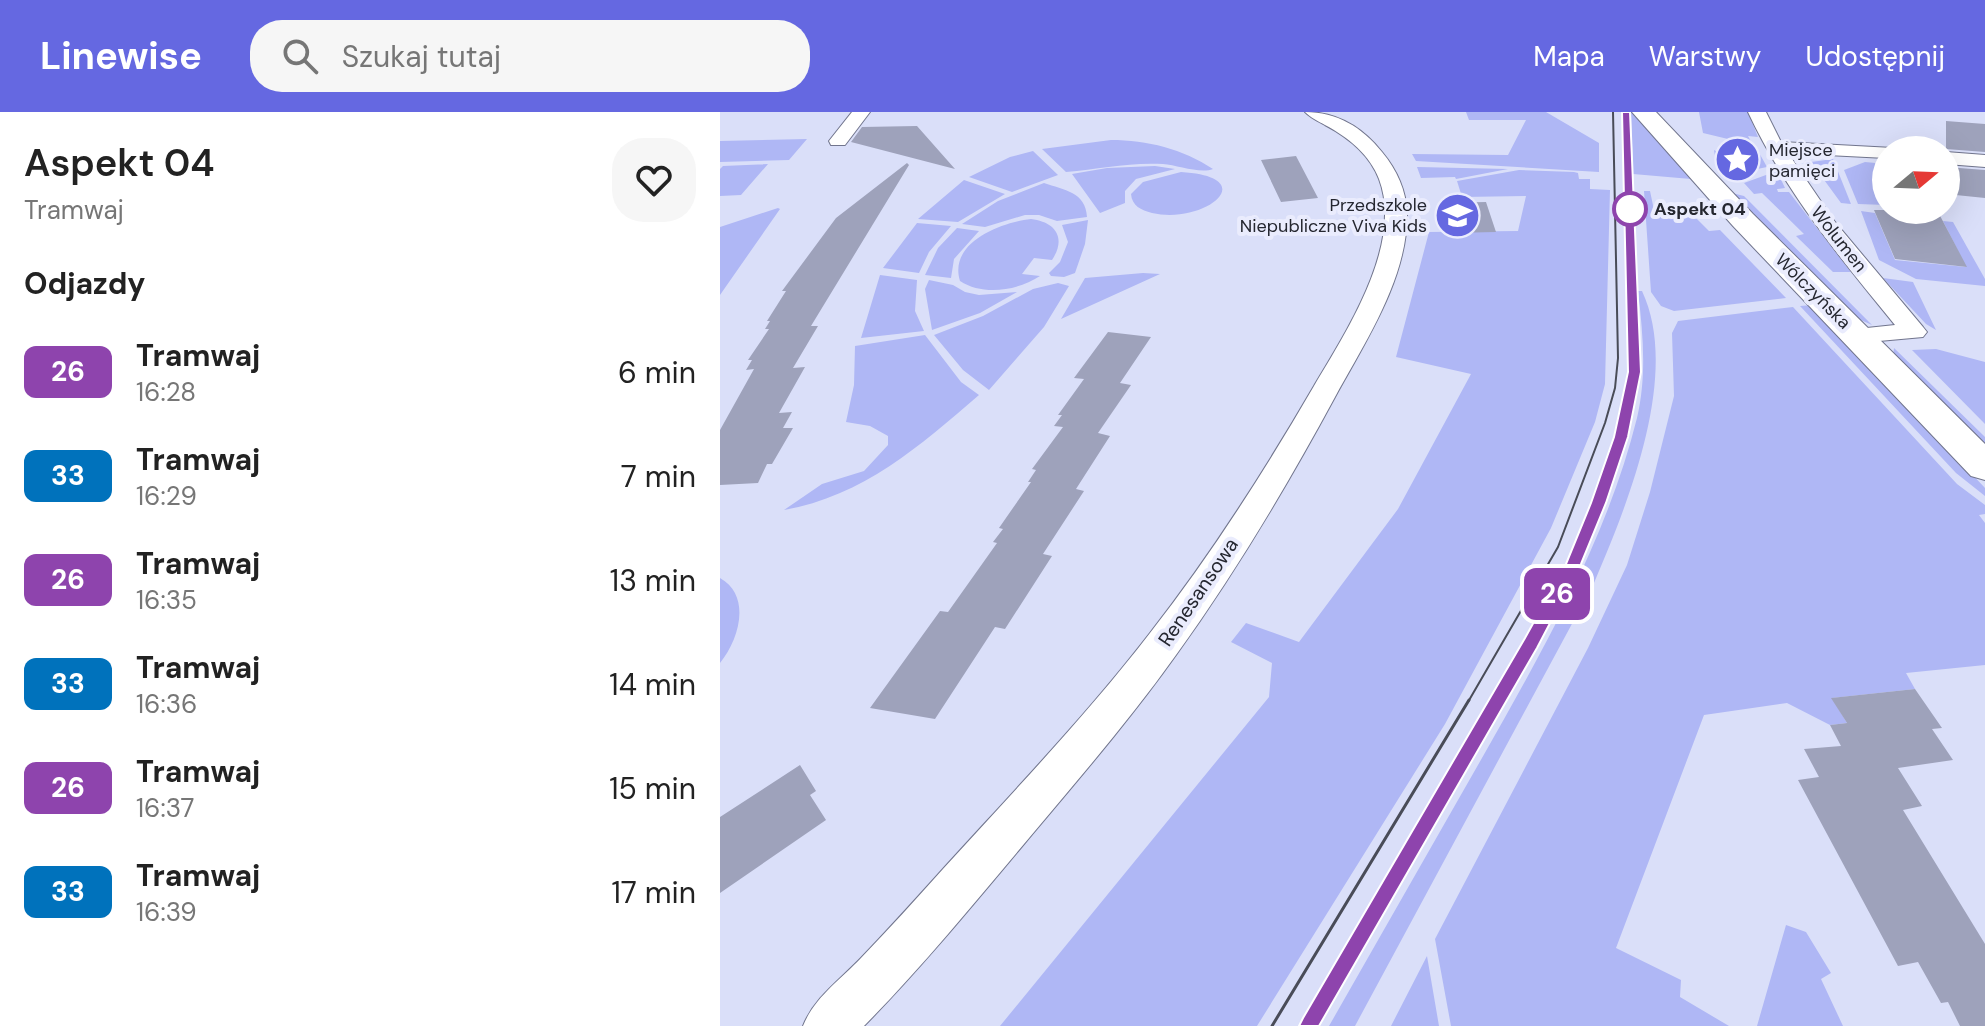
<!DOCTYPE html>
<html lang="pl">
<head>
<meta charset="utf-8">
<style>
	body { margin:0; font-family:"DM Sans",sans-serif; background:#f6f6f6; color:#222; height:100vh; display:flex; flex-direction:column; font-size:30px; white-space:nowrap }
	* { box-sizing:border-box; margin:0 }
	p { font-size:26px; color:#767676 }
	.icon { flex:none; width:44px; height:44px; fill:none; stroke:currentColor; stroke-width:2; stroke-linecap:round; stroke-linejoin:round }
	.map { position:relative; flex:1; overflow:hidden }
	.side { display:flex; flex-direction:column; background:#fff; width:720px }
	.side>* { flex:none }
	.badge { padding:0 16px; border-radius:12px; font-size:28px; line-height:52px }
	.needle { width:52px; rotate:71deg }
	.fabs { position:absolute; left:1152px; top:24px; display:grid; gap:16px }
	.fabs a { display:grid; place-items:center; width:88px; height:88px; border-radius:50%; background:#fff; box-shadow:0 8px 32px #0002; font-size:40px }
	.map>.badge { position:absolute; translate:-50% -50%; box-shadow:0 0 0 4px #fff }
	h2 { padding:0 24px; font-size:30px; line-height:72px }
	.round { display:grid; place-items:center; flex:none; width:84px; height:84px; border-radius:32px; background:#f6f6f6 }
	.summary { display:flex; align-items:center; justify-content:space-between; height:136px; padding:0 24px }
	h1 { font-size:38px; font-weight:600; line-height:60px }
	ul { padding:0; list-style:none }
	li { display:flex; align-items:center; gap:24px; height:104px; padding:0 24px }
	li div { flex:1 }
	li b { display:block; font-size:30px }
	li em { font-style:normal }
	li .badge { min-width:88px; font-weight:700; text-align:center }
	header { display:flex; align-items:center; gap:48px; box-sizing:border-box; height:112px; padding:0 40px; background:#6568e1; color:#fff }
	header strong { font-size:38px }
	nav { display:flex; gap:44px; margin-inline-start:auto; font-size:28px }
	.search { width:560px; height:72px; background:#f6f6f6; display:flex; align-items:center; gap:20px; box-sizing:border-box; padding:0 28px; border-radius:32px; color:#767676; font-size:30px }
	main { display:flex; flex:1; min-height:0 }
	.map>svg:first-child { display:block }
	.green { fill:#afb7f5 }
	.building { fill:#9ea2bb }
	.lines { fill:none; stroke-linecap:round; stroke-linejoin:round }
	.minor-casing { stroke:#71758d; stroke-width:2 }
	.secondary-casing { stroke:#71758d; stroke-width:2 }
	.minor { fill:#fff; fill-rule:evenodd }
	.secondary { fill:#fff; fill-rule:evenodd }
	.tram-far1 { stroke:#494c58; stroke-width:2 }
	.tram { stroke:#494c58; stroke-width:3 }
	.line { fill:#8e44ad; stroke:#fff; stroke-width:2 }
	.stop-dot { fill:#fff; stroke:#8e44ad; stroke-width:4 }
	.labels { text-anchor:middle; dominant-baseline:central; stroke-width:8; stroke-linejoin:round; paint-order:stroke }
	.far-poi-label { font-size:18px; fill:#252730; stroke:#eaecfd; text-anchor:start }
	.far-stop-label { font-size:18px; font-weight:bold; fill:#252730; stroke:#eaecfd; text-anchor:start }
	.far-street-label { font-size:18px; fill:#252730; stroke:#eaecfd }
	.street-label { font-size:20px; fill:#252730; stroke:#eaecfd }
</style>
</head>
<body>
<header>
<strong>Linewise</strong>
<div class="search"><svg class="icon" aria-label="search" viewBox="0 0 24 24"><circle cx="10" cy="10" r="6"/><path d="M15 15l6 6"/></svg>Szukaj tutaj</div>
<nav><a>Mapa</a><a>Warstwy</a><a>Udostępnij</a></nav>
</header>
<main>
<section class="side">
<div class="summary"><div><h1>Aspekt 04</h1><p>Tramwaj</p></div><a class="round"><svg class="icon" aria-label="heart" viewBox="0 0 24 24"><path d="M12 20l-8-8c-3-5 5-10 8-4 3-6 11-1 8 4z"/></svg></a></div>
<h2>Odjazdy</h2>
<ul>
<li><span class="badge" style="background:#8e44ad;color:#fff">26</span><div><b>Tramwaj</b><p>16:28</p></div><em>6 min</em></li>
<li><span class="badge" style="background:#0072bc;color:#fff">33</span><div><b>Tramwaj</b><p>16:29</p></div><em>7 min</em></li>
<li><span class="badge" style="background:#8e44ad;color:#fff">26</span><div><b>Tramwaj</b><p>16:35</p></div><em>13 min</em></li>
<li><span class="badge" style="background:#0072bc;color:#fff">33</span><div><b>Tramwaj</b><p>16:36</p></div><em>14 min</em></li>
<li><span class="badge" style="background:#8e44ad;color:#fff">26</span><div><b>Tramwaj</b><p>16:37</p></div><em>15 min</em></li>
<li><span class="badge" style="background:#0072bc;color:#fff">33</span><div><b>Tramwaj</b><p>16:39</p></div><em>17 min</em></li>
</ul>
</section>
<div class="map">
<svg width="1265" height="914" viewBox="0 0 1265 914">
	<rect width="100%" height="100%" fill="#dadff9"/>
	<path class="green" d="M746,0H826L879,31V60L696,49L692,42L788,43L806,8H749Z
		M911,0L967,61L971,67L913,62Z
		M979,0H1028L1038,25L1028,24L1033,33L983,21Z
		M87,27L69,48L0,50V29Z
		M391,28C427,28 463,37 493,57C480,62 457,53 443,52C410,50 379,57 346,60L322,37Z
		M1011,31L1037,37L1047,55L1008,63L996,50L994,38L999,41L1018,40Z
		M313,39L338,63L292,80L249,65L290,45Z
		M1113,47L1131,92L1121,91L1091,50Z
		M1145,50L1166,52V67H1157L1166,93L1138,92L1124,58Z
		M48,52L21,83L0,84V57L3,54Z
		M435,54L455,57L416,67L405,79V91L380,101L352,62L387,56Z
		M697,55L788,57L736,67L735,65L701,66Z
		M799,58L854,60L858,61L859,67H870V77L890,78L885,272L875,310L831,416L725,612L537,914H280L549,585L552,551L511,530L526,511L579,530L678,397L751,262L676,245L709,120L798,119L806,84L742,85L737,69Z
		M1057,59L1065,76L1057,77L1058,80H1069L1131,160H1113L1076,124L1084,122L1042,81L1034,82L1024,71Z
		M461,60C544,65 485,113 432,101C421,98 412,94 411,82L423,70Z
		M244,68L285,82L238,110L198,107Z
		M324,71C344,78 366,80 367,105L337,109L319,103H305L265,115L242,112L278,89Z
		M924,79H930L934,98L974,104L989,119L1000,118L1066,186L954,199L941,194L931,180Z
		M1012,81L1024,84L1152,213L1134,205Z
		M58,96L60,97L0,183V115Z
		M1141,99L1155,101L1175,148L1246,155L1223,109L1233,110L1265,167V174L1196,167L1159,148Z
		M311,107C335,110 347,125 332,148L314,146L302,162L320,164C297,179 263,184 240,169C228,130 282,110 311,107Z
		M368,108L365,132L355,161L344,165L331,164L329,161L340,150L348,130L342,113Z
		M197,111L231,114L209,140L199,161L163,156Z
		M237,116L259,119L234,147L231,166L205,163L218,136Z
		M423,161L440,162L341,207L365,166Z
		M160,163L197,168L195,199L204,219L141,226Z
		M1163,166L1193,170L1216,218L1206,212Z
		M209,168L233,173L245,180L259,183L297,180L260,201L212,218L205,177Z
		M338,171L349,174L324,215L269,278L243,258L214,223L263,204L313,177Z
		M918,179H922C961,262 908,391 874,471L635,914H609C660,825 711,735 762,646C823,538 887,427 917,306C927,263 923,222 918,179Z
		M1092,193L1265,376V384L1236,361L1080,194Z
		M1073,195L1237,372L1265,393V402L1259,403L1265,411V553L1186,561L1195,577L1112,586L1127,611L1110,613L1067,591L984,603L896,836L961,868L960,885L1009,914H731L715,827L868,536L907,453L930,380L954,284L952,221L958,209Z
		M205,223L241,270L259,283C200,334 143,384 64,398L102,372L144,359L168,333V324L150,314L126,310L134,273L135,234Z
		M1174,236L1265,325V338L1173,244Z
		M1216,237L1265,250V312L1192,238Z
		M0,466C32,484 19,528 0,551Z
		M1066,813L1086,820L1111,861L1101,867L1123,914H1037Z
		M707,844L719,914H671Z"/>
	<path class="building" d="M1226,9L1265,12V40L1226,37Z
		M197,14L235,57L131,30L142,15Z
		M576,44L598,86L561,90L541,48Z
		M187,51L189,53L91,214H98L73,256L85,255L59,301L72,300L63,316H73L52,352H47L38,371L0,373V318L34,257L26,258L32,248H28L49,217H45L50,209H47L66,179H62L116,106Z
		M1226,55L1265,58V86L1226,82Z
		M766,90L776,120L730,121L722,91Z
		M1154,98H1217L1247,155L1175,147Z
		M388,220L431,225L400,271L411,273L378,321L390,324L356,377L364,379L323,442L332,444L285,517L275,515L215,607L150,596L220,499L228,500L277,431L273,430L283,417L279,416L311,370H308L316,358L312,357L343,315L334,314L342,303H338L364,267L354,266Z
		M1195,577L1222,616L1212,617L1233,648L1178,656L1202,694L1183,698L1265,832V914H1240L1228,890L1221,891L1198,850L1178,854L1078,668L1099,665L1084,637L1121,634L1110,613L1127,611L1111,586Z
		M80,653L96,679L90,683L106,708L0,781V705Z"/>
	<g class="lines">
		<defs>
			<path id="minor" d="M132,0H150L125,33H111L109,29Z
				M585,0C617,0 642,15 662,40C677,58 686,78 687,101C688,166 645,230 615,285C567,374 515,461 456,543C409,609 356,670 304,732C252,794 200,857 144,914H83C94,886 120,868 141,846C169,817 196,787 223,757C293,680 366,604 430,521C491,443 544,360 594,274C626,220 684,132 659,67C650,43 628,25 605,13C598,9 591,6 585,0Z
				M1028,0H1046L1061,30L1173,36L1174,38H1166V46L1068,41L1115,110L1203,215L1207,220L1203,225L1137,231L1128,228L1124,223L1128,218L1175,213C1120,146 1065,79 1028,0Z
				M1226,40L1265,43V55L1226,52Z"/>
			<path id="secondary" d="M912,0H936L1033,102L1265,332V368L1251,364L1013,114Z"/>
		</defs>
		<use href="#minor" class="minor-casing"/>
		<use href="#secondary" class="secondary-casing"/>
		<use href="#minor" class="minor"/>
		<use href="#secondary" class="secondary"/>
		<path class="tram-far1" d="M748,590L838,435L885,311L895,276L898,246L893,0
			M777,590L853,452L901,325L915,260L906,0"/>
		<path class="tram" d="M552,914L749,588
			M591,914L778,588"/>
	</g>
	<path class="line" d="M902,0H910L921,260L908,325L886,391L861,452L817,536L599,914H579L583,906L805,526L846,452L871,391L894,325L908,260Z"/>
	<defs>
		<symbol id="sight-disc" viewBox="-11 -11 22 22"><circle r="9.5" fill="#6568e1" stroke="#eaecfd"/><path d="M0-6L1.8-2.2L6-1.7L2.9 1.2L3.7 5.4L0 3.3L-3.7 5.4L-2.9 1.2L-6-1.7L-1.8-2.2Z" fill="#fff"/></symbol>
		<symbol id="school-disc" viewBox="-11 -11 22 22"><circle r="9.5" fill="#6568e1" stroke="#eaecfd"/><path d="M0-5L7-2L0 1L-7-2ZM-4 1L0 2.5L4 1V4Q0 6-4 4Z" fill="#fff"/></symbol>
	</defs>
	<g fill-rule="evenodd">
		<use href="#sight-disc" x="992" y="22" width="51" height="51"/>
		<use href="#school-disc" x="712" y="78" width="51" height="51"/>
	</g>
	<circle class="stop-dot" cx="910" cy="97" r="16"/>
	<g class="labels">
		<g class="far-poi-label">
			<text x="1049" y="38">Miejsce<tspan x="1049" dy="21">pamięci</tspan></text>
			<text x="707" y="93" text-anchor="end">Przedszkole<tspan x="707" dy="21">Niepubliczne Viva Kids</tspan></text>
		</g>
		<g class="far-stop-label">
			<text x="934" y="97">Aspekt 04</text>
		</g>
		<g class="far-street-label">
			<text transform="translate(1119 127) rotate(52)">Wolumen</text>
			<text transform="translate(1093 179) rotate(45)">Wólczyńska</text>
		</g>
		<g class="street-label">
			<text transform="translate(478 480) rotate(-56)">Renesansowa</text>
		</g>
	</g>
</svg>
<div class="fabs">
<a><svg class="needle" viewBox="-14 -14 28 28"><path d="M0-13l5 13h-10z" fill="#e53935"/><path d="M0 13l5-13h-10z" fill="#767676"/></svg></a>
</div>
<b class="badge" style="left:837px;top:482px;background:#8e44ad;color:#fff">26</b>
</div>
</main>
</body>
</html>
